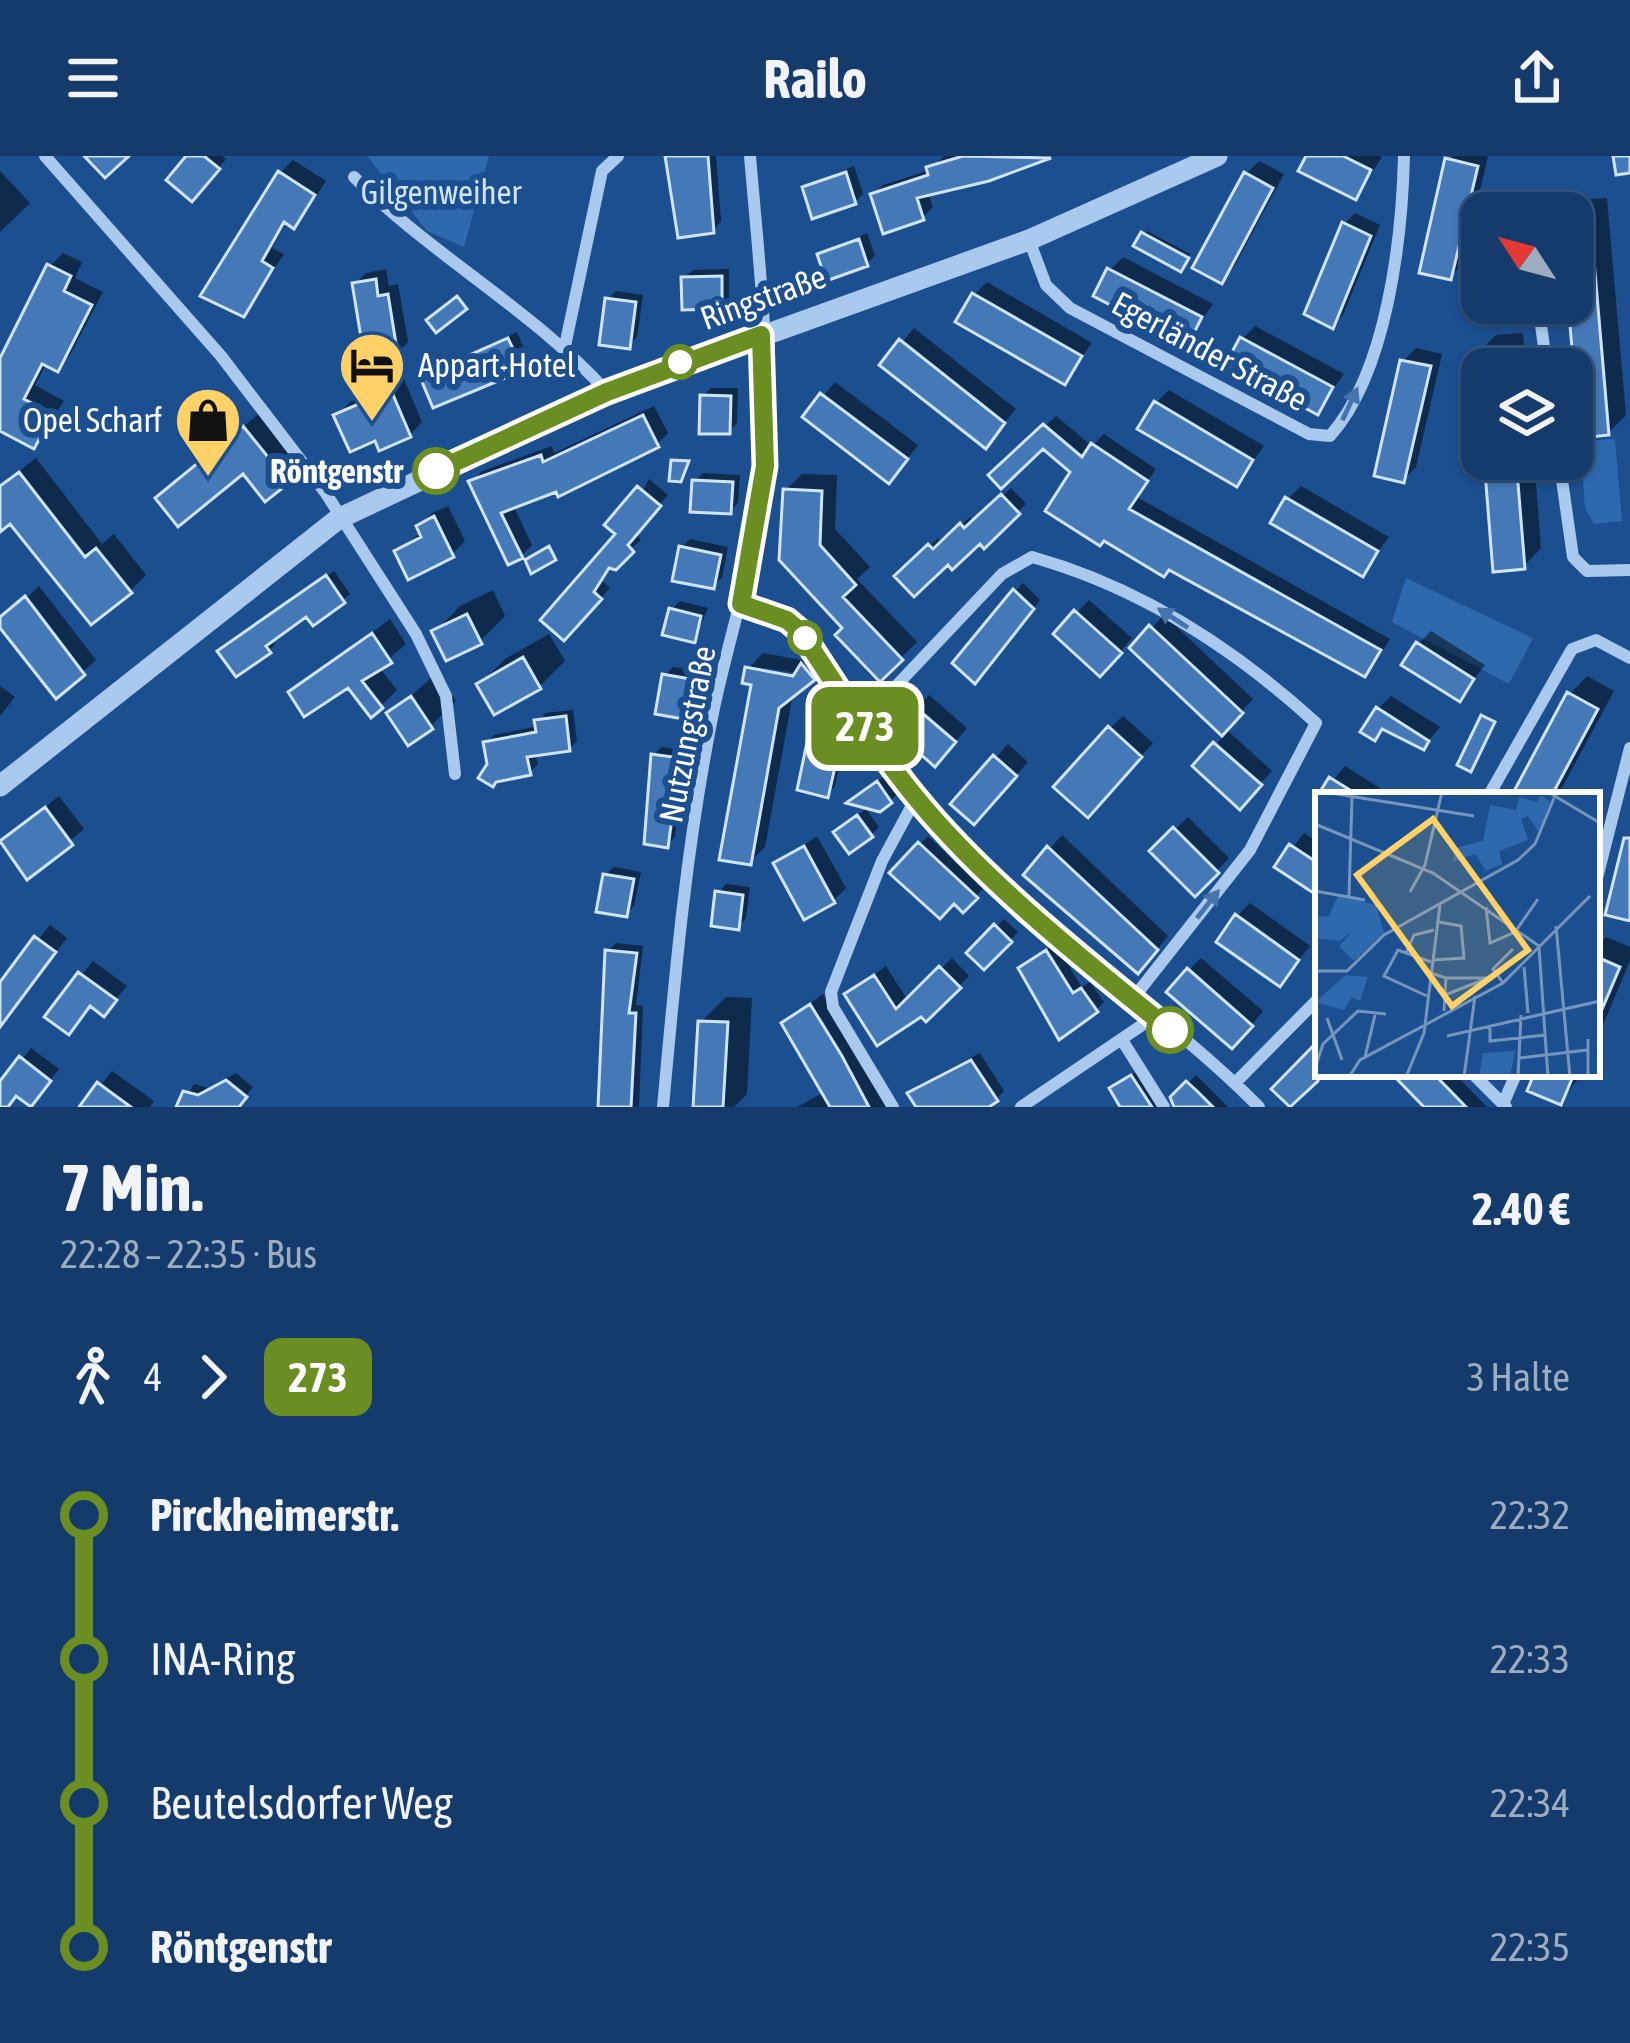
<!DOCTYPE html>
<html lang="de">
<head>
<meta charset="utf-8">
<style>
	body { margin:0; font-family:"Asap Condensed",sans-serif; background:#1d4271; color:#f1f3f6; height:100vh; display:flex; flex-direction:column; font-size:45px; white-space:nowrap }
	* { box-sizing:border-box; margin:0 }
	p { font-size:39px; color:#9dadc1 }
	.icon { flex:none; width:66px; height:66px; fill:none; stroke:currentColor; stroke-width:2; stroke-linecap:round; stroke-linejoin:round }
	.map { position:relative; height:951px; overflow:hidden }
	.sheet { display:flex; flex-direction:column; background:#143b6b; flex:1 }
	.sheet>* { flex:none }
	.badge { padding:0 24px; border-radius:18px; font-size:42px; line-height:78px }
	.needle { width:78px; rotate:306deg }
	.fabs { position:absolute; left:1461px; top:36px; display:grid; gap:24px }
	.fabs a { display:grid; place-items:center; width:132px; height:132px; border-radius:24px; background:#143b6b; box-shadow:0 3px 9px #0004,0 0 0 3px #33557e; font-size:60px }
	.map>.badge { position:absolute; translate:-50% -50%; box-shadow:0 0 0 6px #fff }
	.legs { display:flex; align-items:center; gap:18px; height:132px; padding:0 60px; font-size:39px }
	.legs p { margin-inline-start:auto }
	.summary { display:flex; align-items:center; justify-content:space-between; height:204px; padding:0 60px }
	h1 { font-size:66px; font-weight:700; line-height:90px }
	ul { padding:0 60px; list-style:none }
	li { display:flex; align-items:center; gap:42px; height:144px; font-size:45px }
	li i { display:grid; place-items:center; width:18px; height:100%; margin:0 15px; background:currentColor }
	li i::after { content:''; width:30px; height:30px; margin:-15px; border:9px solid; border-radius:50%; background:#143b6b }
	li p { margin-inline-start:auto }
	li:first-child i { background:linear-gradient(#0000 50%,currentColor 0) }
	li:last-child i { background:linear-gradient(currentColor 50%,#0000 0) }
	header { display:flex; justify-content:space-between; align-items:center; height:156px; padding:0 60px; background:#143b6b; font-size:54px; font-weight:700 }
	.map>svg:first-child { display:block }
	.green { fill:#2e69ad }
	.shadow { fill:#0007; fill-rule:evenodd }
	.building { fill:#4478b7; stroke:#cfe3fa; stroke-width:3 }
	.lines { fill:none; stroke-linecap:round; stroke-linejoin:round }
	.minor { stroke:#a9c9ee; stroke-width:12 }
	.tertiary { stroke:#a9c9ee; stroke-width:21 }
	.oneway { fill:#4674ac }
	.line-1-casing { stroke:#fff; stroke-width:27 }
	.line-1 { stroke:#6b8e23; stroke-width:18 }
	.stop-1-dot { fill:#fff; stroke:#6b8e23; stroke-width:6 }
	.labels { text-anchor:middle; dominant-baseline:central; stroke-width:12; stroke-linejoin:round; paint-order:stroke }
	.park-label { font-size:33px; fill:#cfe3fa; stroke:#1b4f8f }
	.street-label { font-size:33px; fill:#fff; stroke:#1b4f8f }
	.poi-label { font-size:33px; fill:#fff; stroke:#1b4f8f; text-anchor:start }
	.stop-label { font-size:33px; font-weight:bold; fill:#fff; stroke:#1b4f8f; text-anchor:end }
	.inset-road { fill:none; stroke:#7695bc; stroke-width:3 }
	.view { fill:#ffd166; fill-opacity:0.15; stroke:#ffd166; stroke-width:6 }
	.inset-edge { fill:none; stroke:#fff; stroke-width:6 }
</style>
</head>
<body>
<header><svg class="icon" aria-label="menu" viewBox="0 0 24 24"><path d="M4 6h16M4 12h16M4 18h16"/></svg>Railo<svg class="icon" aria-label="share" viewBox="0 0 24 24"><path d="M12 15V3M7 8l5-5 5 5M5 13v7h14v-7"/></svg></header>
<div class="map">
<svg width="1630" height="951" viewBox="0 0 1630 951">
	<rect width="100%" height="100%" fill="#1b4f8f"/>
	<path class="green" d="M367,0H489L464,91L427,75Z
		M1615,283L1622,365L1594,368L1585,352L1580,285Z
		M1406,422L1533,482L1509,528L1392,466Z"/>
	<path class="shadow" d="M189,0H222L226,3L200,34Z
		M668,0H716L721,65L713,74Z
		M944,0H1049L927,35L933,51L922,62L873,39L883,29L930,14Z
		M1309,0H1380L1382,1L1356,41Z
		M1452,0H1488L1463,108L1450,121Z
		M293,4L326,25L306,56L294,69L287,65L272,92L284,98L244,158L280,17Z
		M1259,5L1284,18L1234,111L1221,124L1246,18Z
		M854,10L863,38L855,46L805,31Z
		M0,15L30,47L0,76Z
		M1607,42L1626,259L1608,277L1572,147V57H1568L1581,44Z
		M1355,57L1380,69L1343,159L1332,169L1344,68Z
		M1147,75L1190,98L1183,109L1144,78Z
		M867,77L875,99L867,108L820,99Z
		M63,97L82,106L75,122L103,136L70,199L58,212L47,207L35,229L64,245L33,290L0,274V202L50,110Z
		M1123,101L1213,148L1187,185L1110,114Z
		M386,113L389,130L398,128L408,186L397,197L355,128L366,117Z
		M729,113V142L721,150L684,122L693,114Z
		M987,126L1092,187L1065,225L974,139Z
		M616,135L643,139L637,181L629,189L608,143Z
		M1255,170L1344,218L1317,256L1242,183Z
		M914,172L1016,253L985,289L884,209Z
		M517,176L525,195L506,218L424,222Z
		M1523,177L1526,213H1482V244L1478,197L1496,179Z
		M1416,192L1442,198L1416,311L1403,324V205Z
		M404,223L422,266L410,279L376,281L337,259L350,246Z
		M835,226L918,289L901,311L806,261Z
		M711,232H738L737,267L729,275L703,240Z
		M1169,234L1264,290L1237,328L1156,247Z
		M654,250L668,277L657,288L513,349L532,389L521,400L472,326L482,315L552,290L554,297Z
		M262,255L304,308L287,325L243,314L159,342Z
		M1056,260L1092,290L1104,278L1156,313L1137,341L1390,483L1376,506L1365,517L1170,411L1043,289L992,319Z
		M36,302L102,388L114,378L146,419L130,435L10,364L0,372V330Z
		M1487,303H1534L1541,392L1524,410Z
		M703,317L740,319L738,347L730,355L695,325Z
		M802,318L837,319L835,373L870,411L857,423L917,486L880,522L846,472L786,334Z
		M649,323L668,339L636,377L641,384L611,410L602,425L610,432L564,481Z
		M1301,330L1389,381L1362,417L1288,343Z
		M1011,332L1026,348L984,388L980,384L948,405L898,420L938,382L942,387L970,361L974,366Z
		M448,350L465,385L452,398L397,395L422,376L419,370L432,357Z
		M690,383L728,391L722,422L713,430L681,392Z
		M334,415L350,438L313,466L307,457L271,482L275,488L269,495L228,488Z
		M1023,427L1040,444L983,516L1015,435Z
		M39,430L96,504L57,538L0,467Z
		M493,434L505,460L480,485L435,476L460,450Z
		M1089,444L1132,482L1113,504L1077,457Z
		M680,445L708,452L694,484L671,454Z
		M1164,459L1253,543L1226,573L1272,615L1240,649L1196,610L1225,579L1133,492Z
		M390,463L406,488L379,511L397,534L381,550L348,528L291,536Z
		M1431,475L1485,509L1459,542L1418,488Z
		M549,478L565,505L539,531L480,528L505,503Z
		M818,494L828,507L793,538L765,691L750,706L754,526L748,513L763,497L807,505ZM764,512L808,519L807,525L764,518Z
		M673,511L702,516L696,553L688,561L665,519Z
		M437,517L456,545L431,570L390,558Z
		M1587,520L1614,535L1558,639H1515L1570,538Z
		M0,530L15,541L0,560Z
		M929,539L967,572L948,594L897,574Z
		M1391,540L1440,571L1424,590L1384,571L1374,581L1378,553Z
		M573,554L577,585L569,593L535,597L538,608L530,616L482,621L489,601L486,587L494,579L538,570L545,557Z
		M1123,560L1153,587L1100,645L1110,572Z
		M821,565L848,573L835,630L827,639L812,573Z
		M1008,588L1028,606L986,652L954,648Z
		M662,591L686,595L675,681L667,689L654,599Z
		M1345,610L1391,639H1321Z
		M886,619L898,637L890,645L858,639Z
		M59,640L84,673L27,720L2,686Z
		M866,653L879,671L871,679L845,668Z
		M1188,661L1229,702L1195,737L1153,695Z
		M1304,677L1318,686V736L1278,710Z
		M1062,679L1168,780L1150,802L1027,718Z
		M817,680L846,732L833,745L776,708Z
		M928,680L983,733L963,753L893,716Z
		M614,711L641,716L634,750L626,758L606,719Z
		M726,728L750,731L746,762L738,770L718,737Z
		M1250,747L1310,790L1280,827L1237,760Z
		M1004,763L1018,776L984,810L971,797Z
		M50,769L67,782L4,862L0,831Z
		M1606,781L1630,791V805L1597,883V790Z
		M616,787L643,790L636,849L643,850L639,951H601L608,795Z
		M1055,788L1082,831L1090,826L1104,846L1096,854L1022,812Z
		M952,802L969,820L926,862L922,857L878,886L848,838L886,810L908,845Z
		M1201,802L1263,855L1245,877L1189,814Z
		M93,805L127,830L104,857L92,848L69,875L48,860Z
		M823,838L888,951H797L826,935L784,867Z
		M726,841L752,842L747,938L734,951H696L701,866Z
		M31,892L59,913L41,937L18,938L8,951H0V931Z
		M980,897L1004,935L996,943L981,951H919L911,937L919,929Z
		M1140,913L1164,951H1123L1113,932Z
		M112,915L154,945L150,951H83Z
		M236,917L253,931L237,951H181L194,928L208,932Z
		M1395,918H1455L1487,951H1426Z
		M1538,918H1582L1560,946Z
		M1196,919L1228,951H1186L1175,940Z"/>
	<path class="building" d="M84,0H129L105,22Z
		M186,0H204L220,13L192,46L166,24Z
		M665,0H708L714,77L678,82Z
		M963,0L1051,2L989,25L917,42L924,64L883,78L870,38L928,19L926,11Z
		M1306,0H1343L1371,14L1356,44L1298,15Z
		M1613,0H1630V17L1616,19Z
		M1445,2L1478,10L1451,124L1419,117Z
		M278,15L315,39L294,73L284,66L262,105L273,112L244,161L200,140Z
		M846,16L856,48L812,63L802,31Z
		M1244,16L1273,32L1222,128L1192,112Z
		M1590,58L1609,279L1580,282L1568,147L1572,59Z
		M1342,66L1371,80L1333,173L1304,158Z
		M1141,76L1189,102L1181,116L1133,90Z
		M859,83L868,110L826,125L817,98Z
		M47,108L71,120L64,135L92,149L58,216L42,208L24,243L53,258L34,293L0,275V202Z
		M1107,112L1202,161L1188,189L1093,140Z
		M722,120V153L682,154L681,121Z
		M376,123L378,140L388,138L398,200L365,206L352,127Z
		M972,137L1082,200L1065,229L955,166Z
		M457,140L467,153L436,177L426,164Z
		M605,142L636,146L630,193L599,189Z
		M1240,181L1333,231L1318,259L1225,209Z
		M508,182L519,206L504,212L508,221L433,252L420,221Z
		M899,183L1005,267L986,293L879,209Z
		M1507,193L1508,213H1476L1475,196Z
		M1400,204L1431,210L1404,327L1374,320Z
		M391,234L411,281L379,295L375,285L350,296L333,259Z
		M820,237L908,303L889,328L802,261Z
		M700,239L731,240L730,278H699Z
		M1154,245L1253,304L1237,331L1137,273Z
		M643,259L659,291L558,341L556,336L501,357L523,402L508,409L468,325L541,299L543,306Z
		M1043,268L1082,301L1091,287L1148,325L1129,353L1381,494L1365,521L1169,414L1164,421L1104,385L1100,390L1045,355L1070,316L1043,293L1001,333L988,319Z
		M243,270L289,327L265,346L243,318L178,371L155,342Z
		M1484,303H1516L1525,413L1493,416Z
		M671,304L689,305L681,326L669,325Z
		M19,316L85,401L96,392L132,437L91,469L10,368L0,376V330Z
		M692,324L733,326L731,358L690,356Z
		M637,330L661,350L628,389L634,396L616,414L609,412L594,436L602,443L564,485L540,464L615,378L604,369Z
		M783,333L822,335L820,389L856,429L843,441L903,504L880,526L835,479L842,472L779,404Z
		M1001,338L1020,358L984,393L980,388L952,414L948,409L914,441L894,420L928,388L933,393L960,367L964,372Z
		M1285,341L1378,395L1363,421L1270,367Z
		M434,360L454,401L408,424L394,395L421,381L416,370Z
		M549,390L556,404L531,418L525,404Z
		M679,390L721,399L714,433L672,425Z
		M326,419L345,447L313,470L306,461L266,490L271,497L236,521L217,495Z
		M1013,433L1034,453L975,528L952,507Z
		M25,440L85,519L56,543L0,472V461Z
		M669,452L701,460L695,487L662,479Z
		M1074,454L1122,497L1100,521L1053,478Z
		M467,458L482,488L446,505L431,475Z
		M1149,469L1243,557L1222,580L1129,492Z
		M372,477L392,507L362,525L383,552L371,562L348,532L304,561L288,536Z
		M1416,486L1474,523L1460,546L1401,509Z
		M523,501L541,533L494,559L476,528Z
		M801,507L815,524L779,552L751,709L719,704L751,529L742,527L745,511L793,520Z
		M662,518L696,524L689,564L655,558Z
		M1567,536L1598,553L1552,639H1512Z
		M411,540L433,573L408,590L386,557Z
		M914,550L956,586L935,611L893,574Z
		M1376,551L1429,585L1424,594L1382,573L1375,585L1360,576Z
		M1481,559L1495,566L1471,616L1457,609Z
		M566,560L570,595L527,601L531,619L496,626L493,631L478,622L487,608L483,586L536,576L534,564Z
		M1108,570L1142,601L1088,662L1053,631Z
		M810,572L842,580L828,642L797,634Z
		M1213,586L1262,629L1240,654L1192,610Z
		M651,598L680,602L668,692L644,688Z
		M993,599L1017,620L974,669L950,648Z
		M1329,621L1358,639H1318Z
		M877,625L892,647L880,656L846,647Z
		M45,651L73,689L27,724L0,685Z
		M857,659L873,681L849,698L833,676Z
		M1173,671L1219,717L1195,741L1149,695Z
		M1624,682H1630V765L1605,759Z
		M918,686L978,742L963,757L954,748L940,763L889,717Z
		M1289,688L1318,707V740L1274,711Z
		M804,690L835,747L804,764L773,707Z
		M1047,690L1158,794L1138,818L1023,719Z
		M603,718L634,723L627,761L596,756Z
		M715,735L743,739L739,774L711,770Z
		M1235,758L1299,804L1280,831L1216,786Z
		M994,768L1012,786L984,814L966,797Z
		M34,780L56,796L0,871V826Z
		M605,794L637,797L629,857H636L631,951H598Z
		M1046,794L1073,837L1081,832L1098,856L1059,884L1018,812Z
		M1597,801L1620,811L1597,865Z
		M939,810L961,832L926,866L921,861L877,890L844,838L874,819L896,853Z
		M1187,812L1253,870L1232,893L1166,836Z
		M78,816L117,844L104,861L90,850L69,879L44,861Z
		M810,848L842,900L869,951H830L781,867Z
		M698,865L728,866L723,951H693Z
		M1318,885V925L1290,951L1271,933Z
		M19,900L51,925L31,951L16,940L8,951H0V925Z
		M971,904L998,945L989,951H916L907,937Z
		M1392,918H1434L1466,951H1424Z
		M1534,918H1574L1561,949L1527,935Z
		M1131,919L1152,951H1120L1109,932Z
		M226,924L247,941L239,951H176L183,935L198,939Z
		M1186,925L1197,935L1213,951H1174L1170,941Z
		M97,926L109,935L131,951H79Z"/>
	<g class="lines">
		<path class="minor" d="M45,0L221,200L325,336L416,478L446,540L455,618
			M354,21C432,100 532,153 607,236
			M1029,84L1046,129L1070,152L1309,278L1330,280C1387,216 1402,83 1404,0
			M1538,147L1547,213
			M565,190L602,15L618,0
			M1559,303L1573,401L1587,415L1630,414
			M741,449L787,464L800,475C866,573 930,670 1019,748C1098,817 1185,876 1259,951
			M862,566L1002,418L1032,401C1139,431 1234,492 1316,567L1250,694L1135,840
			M1489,639L1572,493L1596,484L1630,502
			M1597,722L1630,592
			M1122,884L1164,951
			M1473,918L1506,951
			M1235,927L1318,843
			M1503,948L1516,918
			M663,951C675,818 687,683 714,552C731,472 759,392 765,310C772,215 758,96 750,0
			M893,951L833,851L831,836L882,705L916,642
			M1021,951L1154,861"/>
		<path class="tertiary" d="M0,630L338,363L607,236L1029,84L1217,0"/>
	</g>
	<defs><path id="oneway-solid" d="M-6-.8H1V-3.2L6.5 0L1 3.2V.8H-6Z" transform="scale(3)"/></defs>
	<g class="oneway">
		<use href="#oneway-solid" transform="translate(1350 248) rotate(-65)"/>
		<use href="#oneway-solid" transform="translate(1173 462) rotate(-147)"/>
		<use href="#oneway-solid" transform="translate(1208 748) rotate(-52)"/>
	</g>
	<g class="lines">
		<defs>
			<path id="line-1" d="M436,315L607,236L761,179L765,310L741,448L787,464L800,475C837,531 874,591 917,643C986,727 1086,806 1170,874"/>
		</defs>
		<use href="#line-1" class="line-1-casing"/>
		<use href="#line-1" class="line-1"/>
	</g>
	<defs>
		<symbol id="hotel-pin" viewBox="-11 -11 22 30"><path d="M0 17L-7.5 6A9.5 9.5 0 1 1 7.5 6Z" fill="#ffd166" stroke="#1b4f8f"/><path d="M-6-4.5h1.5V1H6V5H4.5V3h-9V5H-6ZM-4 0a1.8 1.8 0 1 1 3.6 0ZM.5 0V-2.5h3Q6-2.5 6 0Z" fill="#111"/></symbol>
		<symbol id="shop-pin" viewBox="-11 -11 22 30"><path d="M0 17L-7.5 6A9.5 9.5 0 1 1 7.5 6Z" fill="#ffd166" stroke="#1b4f8f"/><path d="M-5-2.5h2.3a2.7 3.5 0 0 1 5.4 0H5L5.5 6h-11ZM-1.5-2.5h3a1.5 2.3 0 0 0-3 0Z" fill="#111"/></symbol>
	</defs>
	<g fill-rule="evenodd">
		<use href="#hotel-pin" x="334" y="171" width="76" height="104"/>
		<use href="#shop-pin" x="170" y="226" width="76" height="104"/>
	</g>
	<g class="stop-1-dot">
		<circle cx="680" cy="206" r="15"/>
		<circle cx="436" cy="315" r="21"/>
		<circle cx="805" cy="482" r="15"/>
		<circle cx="1170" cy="874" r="21"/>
	</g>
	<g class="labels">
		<g class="park-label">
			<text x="441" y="36">Gilgenweiher</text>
		</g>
		<g class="street-label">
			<text transform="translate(763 141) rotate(-20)">Ringstraße</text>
			<text transform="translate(1210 195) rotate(28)">Egerländer Straße</text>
			<text transform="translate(687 578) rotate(-79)">Nutzungstraße</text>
		</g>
		<g class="poi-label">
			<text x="418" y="209">Appart-Hotel</text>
			<text x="162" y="264" text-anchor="end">Opel Scharf</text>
		</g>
		<g class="stop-label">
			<text x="403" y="315">Röntgenstr</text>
		</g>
	</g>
	<g transform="translate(1315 636)">
		<rect width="285" height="285" fill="#1b4f8f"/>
		<path d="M226,3L235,10L224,40L213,24L206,27L213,48L184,59L187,72L171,79L160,62L138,70L140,56L168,49L175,13L201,18L204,5L222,10ZM23,103L61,113L69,141L39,169L24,154L37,140L24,149L0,146V125L14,124ZM31,183L53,185L45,209L37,205L29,218L0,210ZM200,259L195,285H164L168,261Z" fill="#2e69ad"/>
		<path class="inset-road" d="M9,0L159,24M233,0L285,31M0,32L118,81L224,154M0,99L50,108M95,100L110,73L127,0M34,104L37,5M171,115L175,151L200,140L223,107M241,134L255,285M224,155L233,285M91,161L99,143L119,138M117,168L149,166L146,134L124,130M209,175L213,221M0,179H32L69,143L203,68L220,52L239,6M116,181L131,186L129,219M188,191L178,177L198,157M130,203L173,186H131M112,204L69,184L83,158L116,170M12,226L27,268M175,233V249L231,243M132,244L285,209M273,247V285M50,265L60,223M204,266L272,258M0,276L8,252L43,219L71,222M34,285L45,268L188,191L275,104M91,285L109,241L125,113M149,285L160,204M203,285L206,223"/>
		<path class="view" d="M118,27L213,158L137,214L42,83Z"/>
		<rect width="285" height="285" class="inset-edge"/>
	</g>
</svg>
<div class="fabs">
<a><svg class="needle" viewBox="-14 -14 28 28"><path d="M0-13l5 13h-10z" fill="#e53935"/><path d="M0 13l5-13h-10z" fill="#9dadc1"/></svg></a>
<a><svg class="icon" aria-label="layers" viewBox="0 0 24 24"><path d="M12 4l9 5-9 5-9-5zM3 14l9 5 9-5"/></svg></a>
</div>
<b class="badge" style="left:865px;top:570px;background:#6b8e23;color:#fff">273</b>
</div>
<section class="sheet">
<div class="summary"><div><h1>7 Min.</h1><p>22:28 – 22:35 · Bus</p></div><b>2.40 €</b></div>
<div class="legs"><svg class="icon" aria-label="walk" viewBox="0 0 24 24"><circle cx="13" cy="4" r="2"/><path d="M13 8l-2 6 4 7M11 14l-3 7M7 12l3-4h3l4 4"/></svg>4<svg class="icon" aria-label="forward" viewBox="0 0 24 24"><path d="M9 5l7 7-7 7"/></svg><b class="badge" style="background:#6b8e23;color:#fff">273</b><p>3 Halte</p></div>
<ul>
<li><i style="color:#6b8e23"></i><b>Pirckheimerstr.</b><p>22:32</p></li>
<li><i style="color:#6b8e23"></i><span>INA-Ring</span><p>22:33</p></li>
<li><i style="color:#6b8e23"></i><span>Beutelsdorfer Weg</span><p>22:34</p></li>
<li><i style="color:#6b8e23"></i><b>Röntgenstr</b><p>22:35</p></li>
</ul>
</section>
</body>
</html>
